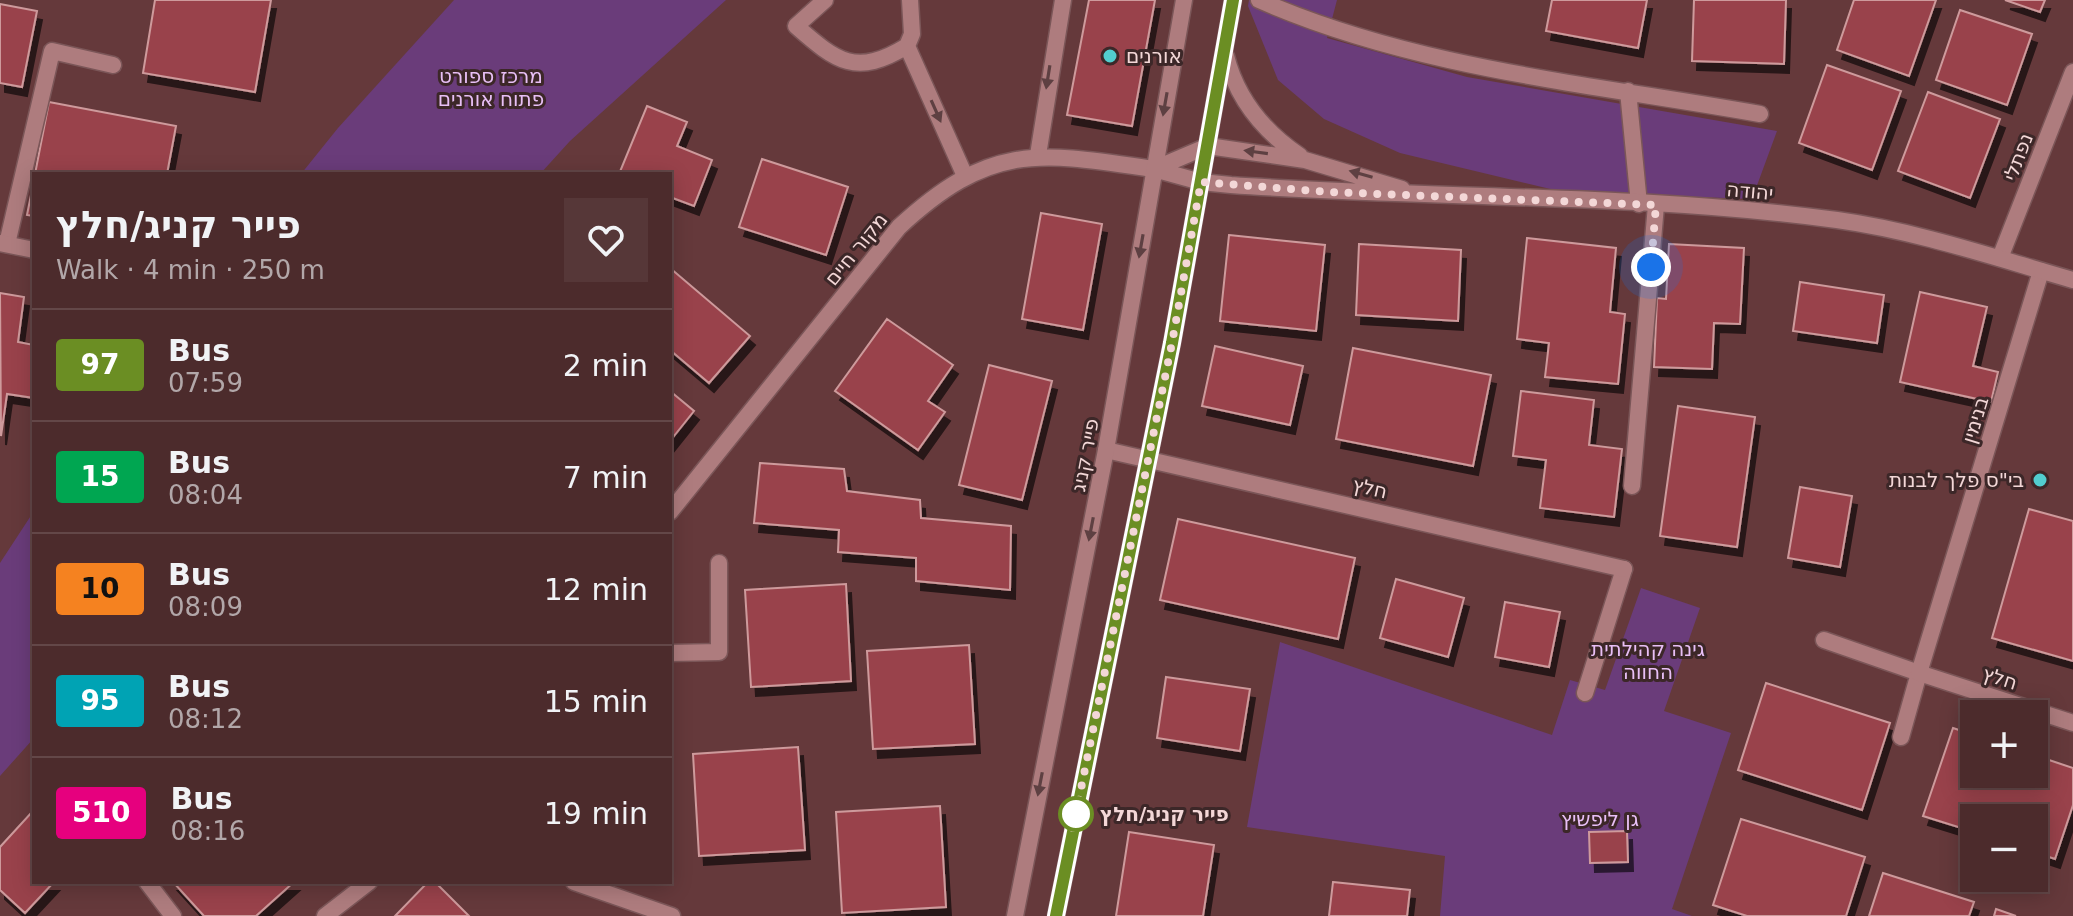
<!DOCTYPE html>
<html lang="en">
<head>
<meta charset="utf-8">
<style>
	body { margin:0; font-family:"DejaVu Sans","Noto Sans Hebrew",sans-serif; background:#563738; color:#f1f3f6; height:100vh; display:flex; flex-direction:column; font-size:30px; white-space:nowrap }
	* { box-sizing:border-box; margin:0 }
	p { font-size:26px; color:#b2a7a9 }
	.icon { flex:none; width:44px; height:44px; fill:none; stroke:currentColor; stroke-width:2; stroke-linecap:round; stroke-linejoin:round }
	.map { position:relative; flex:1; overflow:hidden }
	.side { position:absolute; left:32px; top:172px; width:640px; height:712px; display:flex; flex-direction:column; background:#4c2b2c; border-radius:0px; box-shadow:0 4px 20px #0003,0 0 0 2px #634748 }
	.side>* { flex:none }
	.badge { padding:0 16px; border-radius:6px; font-size:28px; line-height:52px }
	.tools { position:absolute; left:1960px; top:700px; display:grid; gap:16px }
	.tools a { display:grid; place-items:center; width:88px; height:88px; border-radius:0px; background:#4c2b2c; box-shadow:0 4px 20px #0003,0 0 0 2px #634748; font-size:40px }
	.you { position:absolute; width:40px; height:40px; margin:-20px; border:6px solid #fff; border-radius:50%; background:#1a73e8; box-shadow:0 0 0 12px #1a73e833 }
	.map>.badge { position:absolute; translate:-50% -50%; box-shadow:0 0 0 4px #fff }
	.round { display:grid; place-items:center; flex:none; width:84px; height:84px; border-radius:0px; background:#563738 }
	.overview { display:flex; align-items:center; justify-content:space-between; height:136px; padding:0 24px }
	h1 { font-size:38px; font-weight:700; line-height:60px }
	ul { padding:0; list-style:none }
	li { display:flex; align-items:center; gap:24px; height:112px; padding:0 24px; border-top:2px solid #634748 }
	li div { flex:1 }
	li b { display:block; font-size:30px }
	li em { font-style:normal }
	li .badge { min-width:88px; font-weight:700; text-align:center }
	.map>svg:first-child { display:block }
	.green { fill:#6a3c7a }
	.building { fill:#99434b; stroke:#ce9a9c; stroke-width:2; filter:url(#shadow) }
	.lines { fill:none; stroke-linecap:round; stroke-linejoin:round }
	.service-casing { stroke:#7b5658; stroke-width:19 }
	.minor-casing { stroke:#7b5658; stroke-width:19 }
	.tertiary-casing { stroke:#7b5658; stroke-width:19 }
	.service { stroke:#ae7c7e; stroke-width:16 }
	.minor { stroke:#ae7c7e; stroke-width:16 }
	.tertiary { stroke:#ae7c7e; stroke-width:16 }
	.oneway { fill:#5e4042 }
	.line-casing { stroke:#fff; stroke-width:18 }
	.line { stroke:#6b8e23; stroke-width:12 }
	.walk { stroke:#f3d7d7; stroke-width:8; stroke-dasharray:0 14.4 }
	.poi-dot { fill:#52cdcf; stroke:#3c2728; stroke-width:3 }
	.stop-dot { fill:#fff; stroke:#6b8e23; stroke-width:4 }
	.labels { text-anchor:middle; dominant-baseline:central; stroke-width:6; stroke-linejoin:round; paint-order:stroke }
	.poi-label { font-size:20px; fill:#f3d7d7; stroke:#3c2728; text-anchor:start }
	.park-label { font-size:20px; fill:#e8bff6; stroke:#3c2728 }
	.street-label { font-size:20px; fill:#f3d7d7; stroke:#3c2728 }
	.stop-label { font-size:20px; font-weight:bold; fill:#f3d7d7; stroke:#3c2728; text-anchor:start }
</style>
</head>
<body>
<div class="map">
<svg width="2073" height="916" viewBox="0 0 2073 916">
	<defs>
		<filter id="shadow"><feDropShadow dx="5" dy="9" stdDeviation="0" flood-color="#0009"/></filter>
	</defs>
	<rect width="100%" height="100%" fill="#65393b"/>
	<path class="green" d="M454,0H726L570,141L540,174H301L338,128Z
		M1249,0H1337L1327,38L1467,77L1777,131L1752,199L1563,192L1400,153L1324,119L1278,80L1248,6Z
		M34,511V738L0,776V563Z
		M1641,588L1700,608L1664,711L1731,733L1672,909L1692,916H1440L1445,856L1247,827L1280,642L1552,735L1570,680L1605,690Z"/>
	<path class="building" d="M155,0H271L255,92L143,73Z
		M1089,0H1155L1132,126L1067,115Z
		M1552,0H1647L1638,48L1546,31Z
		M1694,0H1786L1784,64L1692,61Z
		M1854,0H1936L1909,76L1837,50Z
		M2005,0H2045L2040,12Z
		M0,4L37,11L22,87L0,83Z
		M1960,10L2032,34L2007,105L1936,80Z
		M1827,65L1901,91L1872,170L1799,143Z
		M1928,92L2000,119L1970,198L1898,171Z
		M49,102L176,126L167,174H35Z
		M647,106L687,122L677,146L712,160L694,206L670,197V174H619Z
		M762,159L848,187L826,255L739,227Z
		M34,180V216L27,215Z
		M1041,213L1102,224L1083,330L1022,319Z
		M1229,235L1325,245L1316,331L1220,321Z
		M1527,238L1616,248L1610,312L1625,314L1618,384L1545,377L1549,343L1517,339Z
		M1359,244L1461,250L1458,321L1356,315Z
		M1669,244L1744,248L1740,324L1714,323L1712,369L1654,367L1657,298L1666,299Z
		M670,268L750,336L709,383L670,350Z
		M1800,282L1884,295L1877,343L1793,331Z
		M1920,292L1987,307L1973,366L1998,372L1991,402L1900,382Z
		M0,293L24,297L18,342L34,345V398L7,394L1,436Z
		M887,319L953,365L928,401L945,412L918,450L835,391Z
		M1215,346L1303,366L1290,425L1202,406Z
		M1353,348L1491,375L1473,466L1336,439Z
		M989,365L1052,381L1022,500L959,485Z
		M670,391L694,411L670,441Z
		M1521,391L1594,400L1589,445L1622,449L1614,517L1540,508L1546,460L1513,456Z
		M1678,406L1755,417L1737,547L1660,536Z
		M760,463L844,469L847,491L920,500L921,518L1011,526L1010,590L916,581V558L838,552L839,530L754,523Z
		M1800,487L1852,496L1840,567L1788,558Z
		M2029,509L2073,521V661L1992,638Z
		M1178,519L1355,558L1338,639L1160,600Z
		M1396,579L1464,598L1448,657L1380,638Z
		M846,584L851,681L751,687L745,590Z
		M1505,602L1560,612L1549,667L1495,657Z
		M969,645L975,744L873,749L867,651Z
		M1166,677L1250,689L1240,751L1157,738Z
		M1766,683L1890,723L1862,810L1738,770Z
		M1953,728L1974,735V774H2034V755L2073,768V805L2055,859L2034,852V818H1974V832L1923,816Z
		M798,747L805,850L699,856L693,754Z
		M940,806L946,907L842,913L836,812Z
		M32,812L34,882H54L25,913L0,890V847Z
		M1741,819L1865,857L1846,916H1747L1713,905Z
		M1627,831L1628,862L1590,863L1589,832Z
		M1129,832L1214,845L1203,916H1116Z
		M1883,873L1974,902L1969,916H1869Z
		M173,882H294L256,916H204Z
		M428,882H435L469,916H395Z
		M1333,882L1410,890L1407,916H1329Z
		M1996,909L2016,916H1994Z"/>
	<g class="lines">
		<defs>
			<path id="service" d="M825,0L796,26C837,62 856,77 907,46L912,34L910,0
				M1259,0C1416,69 1592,84 1760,114
				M907,46L965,176
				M1628,91L1639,204
				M1038,155L1063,0
				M7,244L52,51L113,65
				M1632,486L1656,205
				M1824,640L1919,673L1901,737
				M670,653L719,652V563
				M1585,693L1624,569
				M147,882L173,916"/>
			<path id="minor" d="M0,243L34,250
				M2000,258L2073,72
				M2041,271L1919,673L2073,723
				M1106,450L1624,569
				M670,512L899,227C991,142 1038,152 1154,169
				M574,882L672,916
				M325,916L369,882"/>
			<path id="tertiary" d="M1226,56C1237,99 1263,131 1300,156
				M1154,169L1201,182L1231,185C1432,199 1637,193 1837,220C1917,231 1996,258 2073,280
				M1154,169L1208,146L1305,160L1402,189
				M1015,916L1106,450L1184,0
				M1056,916L1172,343L1233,0"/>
		</defs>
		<use href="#service" class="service-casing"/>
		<use href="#minor" class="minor-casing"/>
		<use href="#tertiary" class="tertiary-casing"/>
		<use href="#service" class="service"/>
		<use href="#minor" class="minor"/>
		<use href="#tertiary" class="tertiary"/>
	</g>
	<defs><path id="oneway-solid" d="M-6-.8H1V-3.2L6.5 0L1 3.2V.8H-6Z" transform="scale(2)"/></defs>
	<g class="oneway">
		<use href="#oneway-solid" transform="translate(1048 77) rotate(99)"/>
		<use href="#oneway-solid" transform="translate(1165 104) rotate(100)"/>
		<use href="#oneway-solid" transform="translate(936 111) rotate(66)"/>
		<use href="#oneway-solid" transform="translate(1256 152) rotate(-172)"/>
		<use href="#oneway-solid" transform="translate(1361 174) rotate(-164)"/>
		<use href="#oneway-solid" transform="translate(1141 246) rotate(100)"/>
		<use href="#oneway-solid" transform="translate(1091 529) rotate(101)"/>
		<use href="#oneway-solid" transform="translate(1040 784) rotate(101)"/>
	</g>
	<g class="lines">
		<defs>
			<path id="line" d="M1056,916L1172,343L1233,0"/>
		</defs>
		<use href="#line" class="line-casing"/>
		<use href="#line" class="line"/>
		<path class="walk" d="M1076,814L1073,828L1172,343L1201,182L1329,192L1656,205L1651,267"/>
	</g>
	<g class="poi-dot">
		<circle cx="1110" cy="56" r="8"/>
		<circle cx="2040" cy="480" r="8"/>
	</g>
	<circle class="stop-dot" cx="1076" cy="814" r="16"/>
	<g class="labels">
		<g class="poi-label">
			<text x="1126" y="56">אורנים</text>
			<text x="2024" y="480" text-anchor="end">בי"ס פלך לבנות</text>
		</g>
		<g class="park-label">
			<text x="491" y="76">מרכז ספורט<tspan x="491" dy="23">פתוח אורנים</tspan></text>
			<text x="1648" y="649">גינה קהילתית<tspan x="1648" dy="23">החווה</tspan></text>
			<text x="1600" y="819">גן ליפשיץ</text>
		</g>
		<g class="street-label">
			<text transform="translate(2018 157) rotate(-69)">נפתלי</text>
			<text transform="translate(1750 191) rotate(5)">יהודה</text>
			<text transform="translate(856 249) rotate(-51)">מקור חיים</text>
			<text transform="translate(1975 420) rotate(-73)">בנימין</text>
			<text transform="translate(1085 455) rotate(-79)">פייר קניג</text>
			<text transform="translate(1370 488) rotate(13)">חלץ</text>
			<text transform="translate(2000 678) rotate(18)">חלץ</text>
		</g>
		<g class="stop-label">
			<text x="1100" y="814">פייר קניג/חלץ</text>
		</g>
	</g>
</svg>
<div class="tools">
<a>+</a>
<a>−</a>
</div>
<div class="you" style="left:1651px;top:267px"></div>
<section class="side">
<div class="overview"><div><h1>פייר קניג/חלץ</h1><p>Walk · 4 min · 250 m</p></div><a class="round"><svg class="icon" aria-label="heart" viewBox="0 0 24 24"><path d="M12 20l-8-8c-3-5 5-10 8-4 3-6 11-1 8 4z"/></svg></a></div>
<ul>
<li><span class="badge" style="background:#6b8e23;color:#fff">97</span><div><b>Bus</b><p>07:59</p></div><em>2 min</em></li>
<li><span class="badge" style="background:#00a651;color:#fff">15</span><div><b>Bus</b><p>08:04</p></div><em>7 min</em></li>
<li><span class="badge" style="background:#f58220;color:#111">10</span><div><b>Bus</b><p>08:09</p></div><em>12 min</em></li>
<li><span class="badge" style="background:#00a3b4;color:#fff">95</span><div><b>Bus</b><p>08:12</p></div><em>15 min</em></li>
<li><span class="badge" style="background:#e6007e;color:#fff">510</span><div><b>Bus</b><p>08:16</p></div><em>19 min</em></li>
</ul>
</section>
</div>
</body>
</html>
